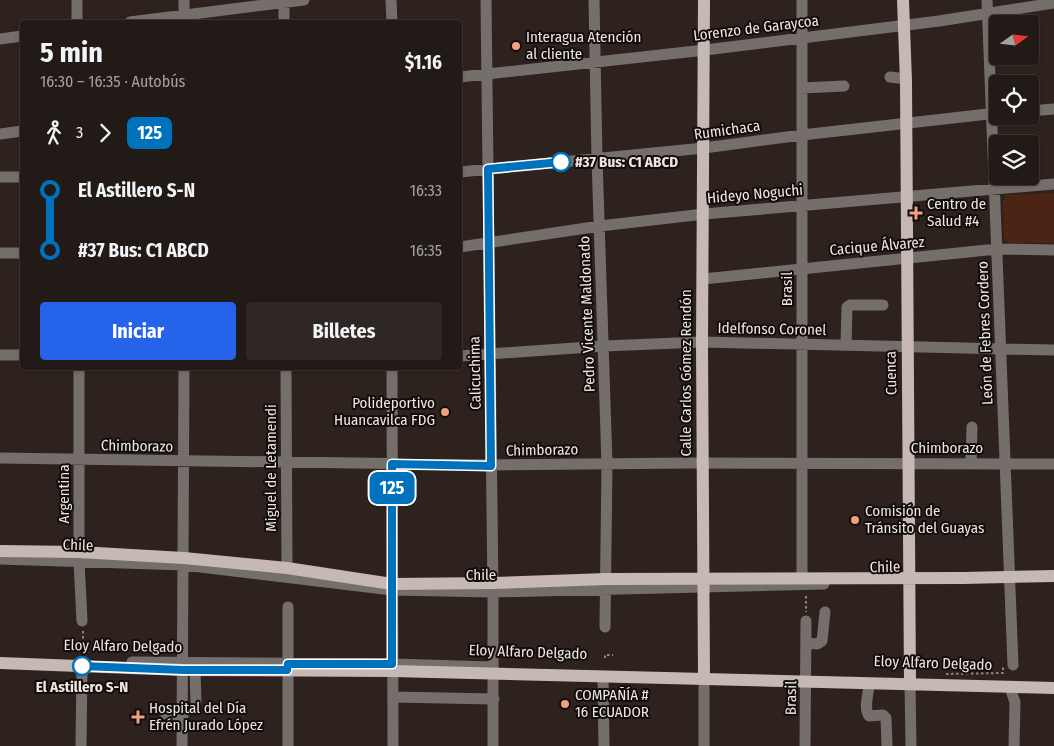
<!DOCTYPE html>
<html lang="es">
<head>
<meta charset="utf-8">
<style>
	body { margin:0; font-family:"Fira Sans Condensed",sans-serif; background:#2e2723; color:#f1f3f6; height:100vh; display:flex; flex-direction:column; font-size:19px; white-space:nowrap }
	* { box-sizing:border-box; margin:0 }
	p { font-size:16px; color:#a2a1a1 }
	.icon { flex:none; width:28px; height:28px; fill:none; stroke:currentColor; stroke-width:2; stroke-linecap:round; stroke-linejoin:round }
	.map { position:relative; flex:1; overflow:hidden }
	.side { position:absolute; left:20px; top:20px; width:442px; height:350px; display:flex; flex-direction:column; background:#221a16; border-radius:5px; box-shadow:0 1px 4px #0004,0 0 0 1px #3f3835 }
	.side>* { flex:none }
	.badge { padding:0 10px; border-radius:8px; font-size:18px; line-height:32px }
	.needle { width:32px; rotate:75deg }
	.tools { position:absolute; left:989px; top:15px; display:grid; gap:10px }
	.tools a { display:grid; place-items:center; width:50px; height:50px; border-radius:5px; background:#221a16; box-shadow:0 1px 4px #0004,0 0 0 1px #3f3835; font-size:25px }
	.map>.badge { position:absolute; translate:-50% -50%; box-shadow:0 0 0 2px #fff }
	.legs { display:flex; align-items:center; gap:8px; height:55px; padding:0 20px; font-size:16px }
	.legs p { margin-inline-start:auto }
	.summary { display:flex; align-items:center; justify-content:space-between; height:85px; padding:0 20px }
	h1 { font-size:28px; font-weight:700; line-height:38px }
	.button { display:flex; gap:10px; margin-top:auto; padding:10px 20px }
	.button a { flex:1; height:58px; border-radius:5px; background:#2563eb; color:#fff; font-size:20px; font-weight:700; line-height:58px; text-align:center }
	.button a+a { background:#2e2723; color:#f1f3f6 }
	ul { padding:0 20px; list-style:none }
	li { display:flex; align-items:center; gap:18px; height:60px; font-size:19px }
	li i { display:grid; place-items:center; width:8px; height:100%; margin:0 6px; background:currentColor }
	li i::after { content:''; width:12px; height:12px; margin:-6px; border:4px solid; border-radius:50%; background:#221a16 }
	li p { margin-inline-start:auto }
	li:first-child i { background:linear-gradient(#0000 50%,currentColor 0) }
	li:last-child i { background:linear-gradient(currentColor 50%,#0000 0) }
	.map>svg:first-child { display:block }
	.green { fill:#4b2415 }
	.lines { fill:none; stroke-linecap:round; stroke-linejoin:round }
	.path { stroke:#8e8581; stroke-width:2; stroke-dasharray:2.5 2.5; stroke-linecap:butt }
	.minor { stroke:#756f6c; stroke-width:11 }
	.major { stroke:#c6b9b4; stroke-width:12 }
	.line-1-casing { stroke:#fff; stroke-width:11 }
	.line-1 { stroke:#0072bc; stroke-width:8 }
	.poi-dot { fill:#f2a080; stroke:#120d0b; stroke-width:2 }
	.stop-1-dot { fill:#fff; stroke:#0072bc; stroke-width:2.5 }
	.labels { text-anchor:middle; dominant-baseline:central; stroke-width:4; stroke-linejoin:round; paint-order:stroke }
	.street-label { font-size:15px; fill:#ede6e3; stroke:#120d0b }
	.poi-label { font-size:15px; fill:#ede6e3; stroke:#120d0b; text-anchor:start }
	.stop-label { font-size:15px; font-weight:bold; fill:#ede6e3; stroke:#120d0b; text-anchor:start }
</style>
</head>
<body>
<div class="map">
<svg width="1054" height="746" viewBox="0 0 1054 746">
	<rect width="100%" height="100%" fill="#2e221e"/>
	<path class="green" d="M1054,193V243H1007L1004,240L1003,200L1006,195Z"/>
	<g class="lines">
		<path class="path" d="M806,596V612
			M83,631V642
			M605,658V655H613
			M946,674L1003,673V667"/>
		<path class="minor" d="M284,0V22
			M391,0L392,22
			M486,0L493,592V746
			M594,0L597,159L607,464L605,627
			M802,0V577
			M987,0L1013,665
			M77,22V0
			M130,22L304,0
			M184,22V0
			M0,39L22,36
			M460,77L705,50L939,21L1054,3
			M890,77L906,79
			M802,88L844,86
			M1030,111L1054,109
			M0,134L22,131
			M460,172L704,148L802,135L997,113
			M0,177H22
			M460,247L600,226L704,214L1054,184
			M0,253H22
			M703,279L997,249L1054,250
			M846,345L847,307L850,305H883
			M0,355H22
			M460,356L604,346L702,342L1054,350
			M79,368V561L82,621
			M286,368L287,568
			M392,368L393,746
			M0,458L491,465L690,463L1054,464
			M971,462L972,427
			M0,559L184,565L392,590L493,592L824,584
			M806,643L817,644L822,641L825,612
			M132,662L393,664L491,667
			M195,670L196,702
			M603,677L604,746
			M869,684C869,694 863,707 869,716L883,715L886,718L887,746
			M910,684L911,746
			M1010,688L1015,702L1014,746
			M393,697L494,699
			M166,714L183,716
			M81,746L82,666
			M182,746L184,368
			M288,746V607
			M704,746V679
			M805,746L806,621"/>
		<path class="major" d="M903,0L906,81L910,684
			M0,551L79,552L184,558L287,568L392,584L493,583L606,579L963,578L1054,576
			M0,663L183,670L393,671L1054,688
			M704,679L702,342L704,0"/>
	</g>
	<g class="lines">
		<defs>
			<path id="line-1" d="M82,666L183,670H287L288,664H392V464L491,466L488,169L561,162"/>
		</defs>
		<use href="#line-1" class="line-1-casing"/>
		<use href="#line-1" class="line-1"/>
	</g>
	<g class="poi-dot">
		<circle cx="516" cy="46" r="5"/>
		<path d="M913.5 205.5h5v5h5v5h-5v5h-5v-5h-5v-5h5z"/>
		<circle cx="445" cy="412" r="5"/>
		<circle cx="855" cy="520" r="5"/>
		<circle cx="565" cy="704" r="5"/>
		<path d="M135.5 709.5h5v5h5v5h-5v5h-5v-5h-5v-5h5z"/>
	</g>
	<g class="stop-1-dot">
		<circle cx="561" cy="162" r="9"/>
		<circle cx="82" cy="666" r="9"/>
	</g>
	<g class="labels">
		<g class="street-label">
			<text transform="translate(756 28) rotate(-7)">Lorenzo de Garaycoa</text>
			<text transform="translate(727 130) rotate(-8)">Rumichaca</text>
			<text transform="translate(755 194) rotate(-5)">Hideyo Noguchi</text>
			<text transform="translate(877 246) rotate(-5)">Cacique Álvarez</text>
			<text transform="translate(787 289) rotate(-90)">Brasil</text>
			<text transform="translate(587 314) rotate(-92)">Pedro Vicente Maldonado</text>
			<text transform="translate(772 329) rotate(1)">Idelfonso Coronel</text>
			<text transform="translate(985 333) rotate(-92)">León de Febres Cordero</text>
			<text transform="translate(475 373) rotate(-91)">Calicuchima</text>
			<text transform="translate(686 373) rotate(-90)">Calle Carlos Gómez Rendón</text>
			<text transform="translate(891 373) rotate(-91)">Cuenca</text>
			<text transform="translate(137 446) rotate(1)">Chimborazo</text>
			<text x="947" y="448">Chimborazo</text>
			<text transform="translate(542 450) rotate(-1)">Chimborazo</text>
			<text transform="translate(271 468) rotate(-90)">Miguel de Letamendi</text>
			<text transform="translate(64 494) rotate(-90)">Argentina</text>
			<text transform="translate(78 545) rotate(2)">Chile</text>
			<text transform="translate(885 567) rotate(-1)">Chile</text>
			<text x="481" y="575">Chile</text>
			<text transform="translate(123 646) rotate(1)">Eloy Alfaro Delgado</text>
			<text transform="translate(528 652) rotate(2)">Eloy Alfaro Delgado</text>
			<text transform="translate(933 663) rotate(2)">Eloy Alfaro Delgado</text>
			<text transform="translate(791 698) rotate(-89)">Brasil</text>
		</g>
		<g class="poi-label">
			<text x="526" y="37">Interagua Atención<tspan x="526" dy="17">al cliente</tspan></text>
			<text x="927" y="204">Centro de<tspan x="927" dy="17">Salud #4</tspan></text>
			<text x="435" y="403" text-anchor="end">Polideportivo<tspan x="435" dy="17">Huancavilca FDG</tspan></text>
			<text x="865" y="511">Comisión de<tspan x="865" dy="17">Tránsito del Guayas</tspan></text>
			<text x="575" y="695">COMPAÑÍA #<tspan x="575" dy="17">16 ECUADOR</tspan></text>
			<text x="149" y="708">Hospital del Día<tspan x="149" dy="17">Efrén Jurado López</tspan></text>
		</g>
		<g class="stop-label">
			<text x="575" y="162">#37 Bus: C1 ABCD</text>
			<text x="82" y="687" text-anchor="middle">El Astillero S-N</text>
		</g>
	</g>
</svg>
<div class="tools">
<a><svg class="needle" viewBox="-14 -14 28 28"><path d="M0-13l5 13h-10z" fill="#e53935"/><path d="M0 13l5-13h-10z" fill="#a2a1a1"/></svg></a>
<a><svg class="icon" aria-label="locate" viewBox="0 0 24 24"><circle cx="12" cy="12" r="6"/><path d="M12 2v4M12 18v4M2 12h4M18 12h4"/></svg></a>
<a><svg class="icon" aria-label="layers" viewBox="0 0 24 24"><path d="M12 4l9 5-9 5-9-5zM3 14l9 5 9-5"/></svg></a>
</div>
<b class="badge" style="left:392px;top:488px;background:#0072bc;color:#fff">125</b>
<section class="side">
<div class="summary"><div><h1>5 min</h1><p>16:30 – 16:35 · Autobús</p></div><b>$1.16</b></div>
<div class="legs"><svg class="icon" aria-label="walk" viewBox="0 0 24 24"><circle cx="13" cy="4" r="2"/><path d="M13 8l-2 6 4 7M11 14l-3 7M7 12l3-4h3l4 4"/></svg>3<svg class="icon" aria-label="forward" viewBox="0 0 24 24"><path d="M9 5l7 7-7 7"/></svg><b class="badge" style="background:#0072bc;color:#fff">125</b></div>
<ul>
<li><i style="color:#0072bc"></i><b>El Astillero S-N</b><p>16:33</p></li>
<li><i style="color:#0072bc"></i><b>#37 Bus: C1 ABCD</b><p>16:35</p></li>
</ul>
<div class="button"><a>Iniciar</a><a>Billetes</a></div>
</section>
</div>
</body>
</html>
